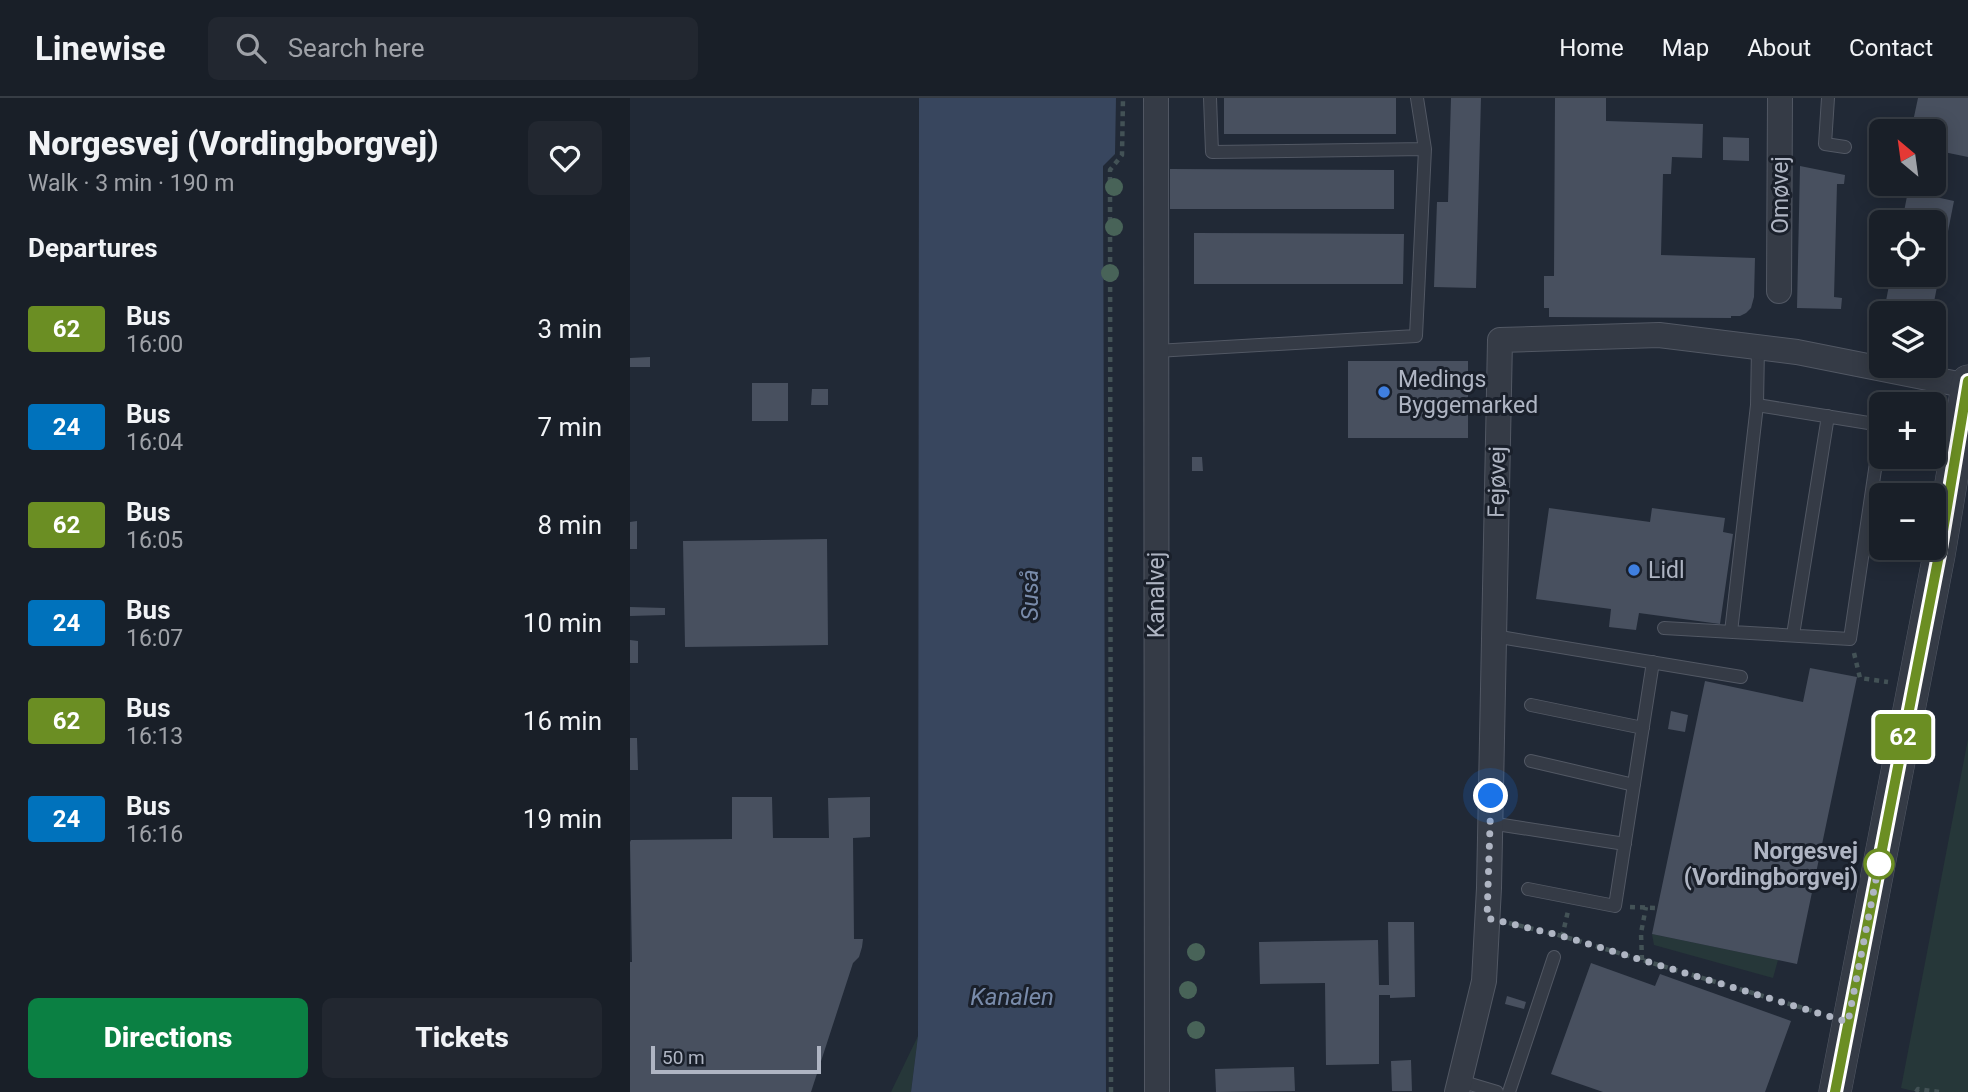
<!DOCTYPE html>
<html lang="en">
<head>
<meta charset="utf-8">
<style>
	body { margin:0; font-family:Roboto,sans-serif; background:#222730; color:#f1f3f6; height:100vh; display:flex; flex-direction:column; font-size:26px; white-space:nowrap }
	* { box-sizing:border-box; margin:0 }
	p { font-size:23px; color:#9fa2a8 }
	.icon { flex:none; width:38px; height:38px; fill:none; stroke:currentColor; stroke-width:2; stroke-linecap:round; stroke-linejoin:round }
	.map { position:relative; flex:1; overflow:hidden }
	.panel { display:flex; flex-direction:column; background:#191f28; width:630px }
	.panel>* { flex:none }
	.badge { padding:0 14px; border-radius:5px; font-size:24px; line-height:46px }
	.needle { width:46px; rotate:331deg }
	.fabs { position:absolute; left:1239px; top:21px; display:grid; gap:14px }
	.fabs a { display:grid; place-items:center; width:77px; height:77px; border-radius:10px; background:#191f28; box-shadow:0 4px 18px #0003,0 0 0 2px #373d45; font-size:35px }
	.scale { position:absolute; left:21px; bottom:18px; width:170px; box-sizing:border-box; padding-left:7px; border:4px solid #afb5c3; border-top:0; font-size:19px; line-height:24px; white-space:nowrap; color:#afb5c3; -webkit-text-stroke:5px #1a202b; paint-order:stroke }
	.you { position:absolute; width:35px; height:35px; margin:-18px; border:5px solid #fff; border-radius:50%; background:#1a73e8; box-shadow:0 0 0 10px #1a73e833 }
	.map>.badge { position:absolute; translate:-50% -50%; box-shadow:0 0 0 4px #fff }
	h2 { padding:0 28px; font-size:26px; line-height:63px }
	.round { display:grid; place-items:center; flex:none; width:74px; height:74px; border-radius:10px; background:#222730 }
	.headline { display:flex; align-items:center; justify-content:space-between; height:119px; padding:0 28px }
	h1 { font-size:33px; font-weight:800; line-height:52px }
	.cta { display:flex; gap:14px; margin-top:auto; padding:14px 28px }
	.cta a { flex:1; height:80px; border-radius:10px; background:#0b8043; color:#fff; font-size:28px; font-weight:800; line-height:80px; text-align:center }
	.cta a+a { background:#222730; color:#f1f3f6 }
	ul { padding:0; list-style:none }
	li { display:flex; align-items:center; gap:21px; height:98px; padding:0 28px }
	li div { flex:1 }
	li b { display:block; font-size:26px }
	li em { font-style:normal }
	li .badge { min-width:77px; font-weight:700; text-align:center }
	header { display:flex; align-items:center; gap:42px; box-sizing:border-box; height:98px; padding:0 35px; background:#191f28; border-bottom:2px solid #373d45 }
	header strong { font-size:33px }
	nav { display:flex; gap:38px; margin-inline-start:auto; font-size:24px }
	.search { width:490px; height:63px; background:#222730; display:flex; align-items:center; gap:18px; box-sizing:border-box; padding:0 24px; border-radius:10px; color:#9fa2a8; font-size:26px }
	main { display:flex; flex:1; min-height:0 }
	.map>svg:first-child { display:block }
	.green { fill:#263739 }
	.water { fill:#38465e }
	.building { fill:#48505f }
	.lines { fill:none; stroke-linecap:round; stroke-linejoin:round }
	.service-casing { stroke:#525864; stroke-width:14 }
	.minor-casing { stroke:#525864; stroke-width:26 }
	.tertiary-casing { stroke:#525864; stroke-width:33 }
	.path { stroke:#435256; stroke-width:4.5; stroke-dasharray:5 5; stroke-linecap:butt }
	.service { stroke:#353b46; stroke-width:12 }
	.minor { stroke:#353b46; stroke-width:24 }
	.tertiary { stroke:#353b46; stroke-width:32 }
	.tree { fill:#486358 }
	.line-casing { stroke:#fff; stroke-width:16 }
	.line { stroke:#6b8e23; stroke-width:10 }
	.walk { stroke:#afb5c3; stroke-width:7; stroke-dasharray:0 12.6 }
	.shop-dot { fill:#3f7fe0; stroke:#1a202b; stroke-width:2.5 }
	.stop-dot { fill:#fff; stroke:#6b8e23; stroke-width:3.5 }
	.labels { text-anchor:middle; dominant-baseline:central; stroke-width:6; stroke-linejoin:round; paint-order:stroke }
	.street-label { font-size:23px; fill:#afb5c3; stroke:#1a202b }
	.poi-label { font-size:23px; fill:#afb5c3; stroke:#1a202b; text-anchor:start }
	.stop-label { font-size:23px; font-weight:bold; fill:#afb5c3; stroke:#1a202b; text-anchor:end }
	.water-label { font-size:24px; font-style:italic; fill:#798baa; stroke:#1a202b }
</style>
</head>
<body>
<header>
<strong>Linewise</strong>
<div class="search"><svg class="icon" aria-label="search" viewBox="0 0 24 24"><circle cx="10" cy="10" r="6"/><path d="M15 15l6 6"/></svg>Search here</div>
<nav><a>Home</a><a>Map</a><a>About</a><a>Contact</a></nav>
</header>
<main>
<section class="panel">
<div class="headline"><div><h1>Norgesvej (Vordingborgvej)</h1><p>Walk · 3 min · 190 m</p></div><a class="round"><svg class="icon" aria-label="heart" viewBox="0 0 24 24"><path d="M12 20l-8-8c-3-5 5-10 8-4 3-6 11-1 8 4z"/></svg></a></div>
<h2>Departures</h2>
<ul>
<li><span class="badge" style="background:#6b8e23;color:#fff">62</span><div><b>Bus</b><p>16:00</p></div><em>3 min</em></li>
<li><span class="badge" style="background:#0072bc;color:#fff">24</span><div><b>Bus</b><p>16:04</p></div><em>7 min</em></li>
<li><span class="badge" style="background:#6b8e23;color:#fff">62</span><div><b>Bus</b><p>16:05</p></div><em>8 min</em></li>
<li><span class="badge" style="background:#0072bc;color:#fff">24</span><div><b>Bus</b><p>16:07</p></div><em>10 min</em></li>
<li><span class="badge" style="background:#6b8e23;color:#fff">62</span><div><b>Bus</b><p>16:13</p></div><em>16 min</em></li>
<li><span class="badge" style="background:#0072bc;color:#fff">24</span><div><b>Bus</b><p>16:16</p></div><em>19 min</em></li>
</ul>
<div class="cta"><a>Directions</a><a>Tickets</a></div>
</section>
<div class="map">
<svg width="1338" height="994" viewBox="0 0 1338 994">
	<rect width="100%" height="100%" fill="#212936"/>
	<path class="green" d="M1338,641V994H1287L1271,990Z
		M1022,836L1148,862L1143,880L1024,847Z
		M288,938L281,994H261Z"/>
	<path class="water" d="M289,0H486L485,56L473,68L476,994H281L288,938Z"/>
	<path class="building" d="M594,0H766V36H594Z
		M821,0H851L846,190L804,189L807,104H818Z
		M925,0H976V23L1073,26L1072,60L1042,59L1041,76H1033L1031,157L1125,160L1124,199L1121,210L1116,215L1110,218H1101V220L919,219V210H914V178H924Z
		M1288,0H1338V59L1304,52V33H1281Z
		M1093,39L1119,40V63L1093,62Z
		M1170,68L1215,77L1214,86H1207L1204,199L1212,200L1211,211L1167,210Z
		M540,71L764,72V111H540Z
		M1278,93L1324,103L1303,209L1255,208L1261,177H1304V124H1272Z
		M564,135L774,136L773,186H564Z
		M20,259V269H0V260Z
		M718,263H838V340H718Z
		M122,285H158V323H122Z
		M182,291H198V307H181Z
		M562,359H572L573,373H562Z
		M919,410L1020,424L1022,410L1095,420L1093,434L1103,436L1090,526L1009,515L1006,532L979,529L981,511L906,501Z
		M7,423V451H0V424Z
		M197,441L198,547L55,549L53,443Z
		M0,509L35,510V517L0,518Z
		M0,542L8,543V565H0Z
		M1180,570L1227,579L1167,866L1022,836L1075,583L1173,604Z
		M1041,613L1058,617L1055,634L1038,631Z
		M0,640H7L8,672H0Z
		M102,699H142L143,740H199L198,700L240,699V739L223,740L224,841H233L232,849L229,859L223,865L181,994H0V864H2L0,744L1,742L102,741Z
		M758,824H784L785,899L760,900V897H749V966L696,967L695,885L630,886L629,844L748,842L749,887H759Z
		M961,865L1025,888L1030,876L1161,923L1135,994H973L921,976Z
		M877,898L896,904L894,911L875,906Z
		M781,962L782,993H762L761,963Z
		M664,969L665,993L586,994L585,971Z"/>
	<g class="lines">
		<defs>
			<path id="service" d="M580,0L582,54L795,51
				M1198,0L1195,46L1215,49
				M526,253L786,238L795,51L787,0
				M1127,307L1251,327
				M1034,530L1220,541L1251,331
				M1101,534L1127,307L1128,249
				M1163,537L1198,318
				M864,538L1111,579
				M901,607L1013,630
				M901,663L1004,687
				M860,725L995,746
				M898,791L985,808L1023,564
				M830,983L867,994
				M879,994L924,859"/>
			<path id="minor" d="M526,0L527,994
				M1149,193L1150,0
				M827,994L854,883L859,790L870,242L1029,237L1167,254L1338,288"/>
			<path id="tertiary" d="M1205,994L1309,457L1338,283"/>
		</defs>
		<use href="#service" class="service-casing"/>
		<use href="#minor" class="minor-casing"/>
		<use href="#tertiary" class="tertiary-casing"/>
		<path class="path" d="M1263,359L1279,362
			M1224,555L1230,580L1258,584
			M1000,809L1027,810
			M879,825L932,838L1193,916
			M932,839L938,813
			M1012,862L1011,835L1016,809
			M481,994L480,72L492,57L493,0
			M1286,994L1288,991L1309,994"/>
		<use href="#service" class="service"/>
		<use href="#minor" class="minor"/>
		<use href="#tertiary" class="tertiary"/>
	</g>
	<g class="tree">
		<circle cx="484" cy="89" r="9"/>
		<circle cx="484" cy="129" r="9"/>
		<circle cx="480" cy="175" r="9"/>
		<circle cx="566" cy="854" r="9"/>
		<circle cx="558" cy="892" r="9"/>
		<circle cx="566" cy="932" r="9"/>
	</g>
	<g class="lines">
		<defs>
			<path id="line" d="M1205,994L1309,457L1338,283"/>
		</defs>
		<use href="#line" class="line-casing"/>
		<use href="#line" class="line"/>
		<path class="walk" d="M861,698L857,820L932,838L1218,924L1249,766"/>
	</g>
	<g class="shop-dot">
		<circle cx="754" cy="294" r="7"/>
		<circle cx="1004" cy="472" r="7"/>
	</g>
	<circle class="stop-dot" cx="1249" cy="766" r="14"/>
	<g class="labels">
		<g class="street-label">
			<text transform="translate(1150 97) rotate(-90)">Omøvej</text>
			<text transform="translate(867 384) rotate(-89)">Fejøvej</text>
			<text transform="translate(526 497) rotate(-90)">Kanalvej</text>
		</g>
		<g class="poi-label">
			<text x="768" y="281">Medings<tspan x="768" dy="26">Byggemarked</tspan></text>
			<text x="1018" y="472">Lidl</text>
		</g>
		<g class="stop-label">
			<text x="1228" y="753">Norgesvej<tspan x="1228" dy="26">(Vordingborgvej)</tspan></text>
		</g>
		<g class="water-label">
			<text transform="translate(400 497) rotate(-90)">Suså</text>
			<text x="382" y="899">Kanalen</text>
		</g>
	</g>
</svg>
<div class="fabs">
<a><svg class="needle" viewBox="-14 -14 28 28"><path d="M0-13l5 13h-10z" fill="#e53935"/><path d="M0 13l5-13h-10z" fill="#9fa2a8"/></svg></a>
<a><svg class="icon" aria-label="locate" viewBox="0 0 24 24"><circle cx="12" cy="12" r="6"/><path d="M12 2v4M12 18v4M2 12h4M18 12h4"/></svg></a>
<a><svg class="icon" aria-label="layers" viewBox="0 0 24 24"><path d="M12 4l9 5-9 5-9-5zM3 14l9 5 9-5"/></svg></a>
<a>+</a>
<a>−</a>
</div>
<div class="scale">50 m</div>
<div class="you" style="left:861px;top:698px"></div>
<b class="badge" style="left:1273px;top:639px;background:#6b8e23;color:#fff">62</b>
</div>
</main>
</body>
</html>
